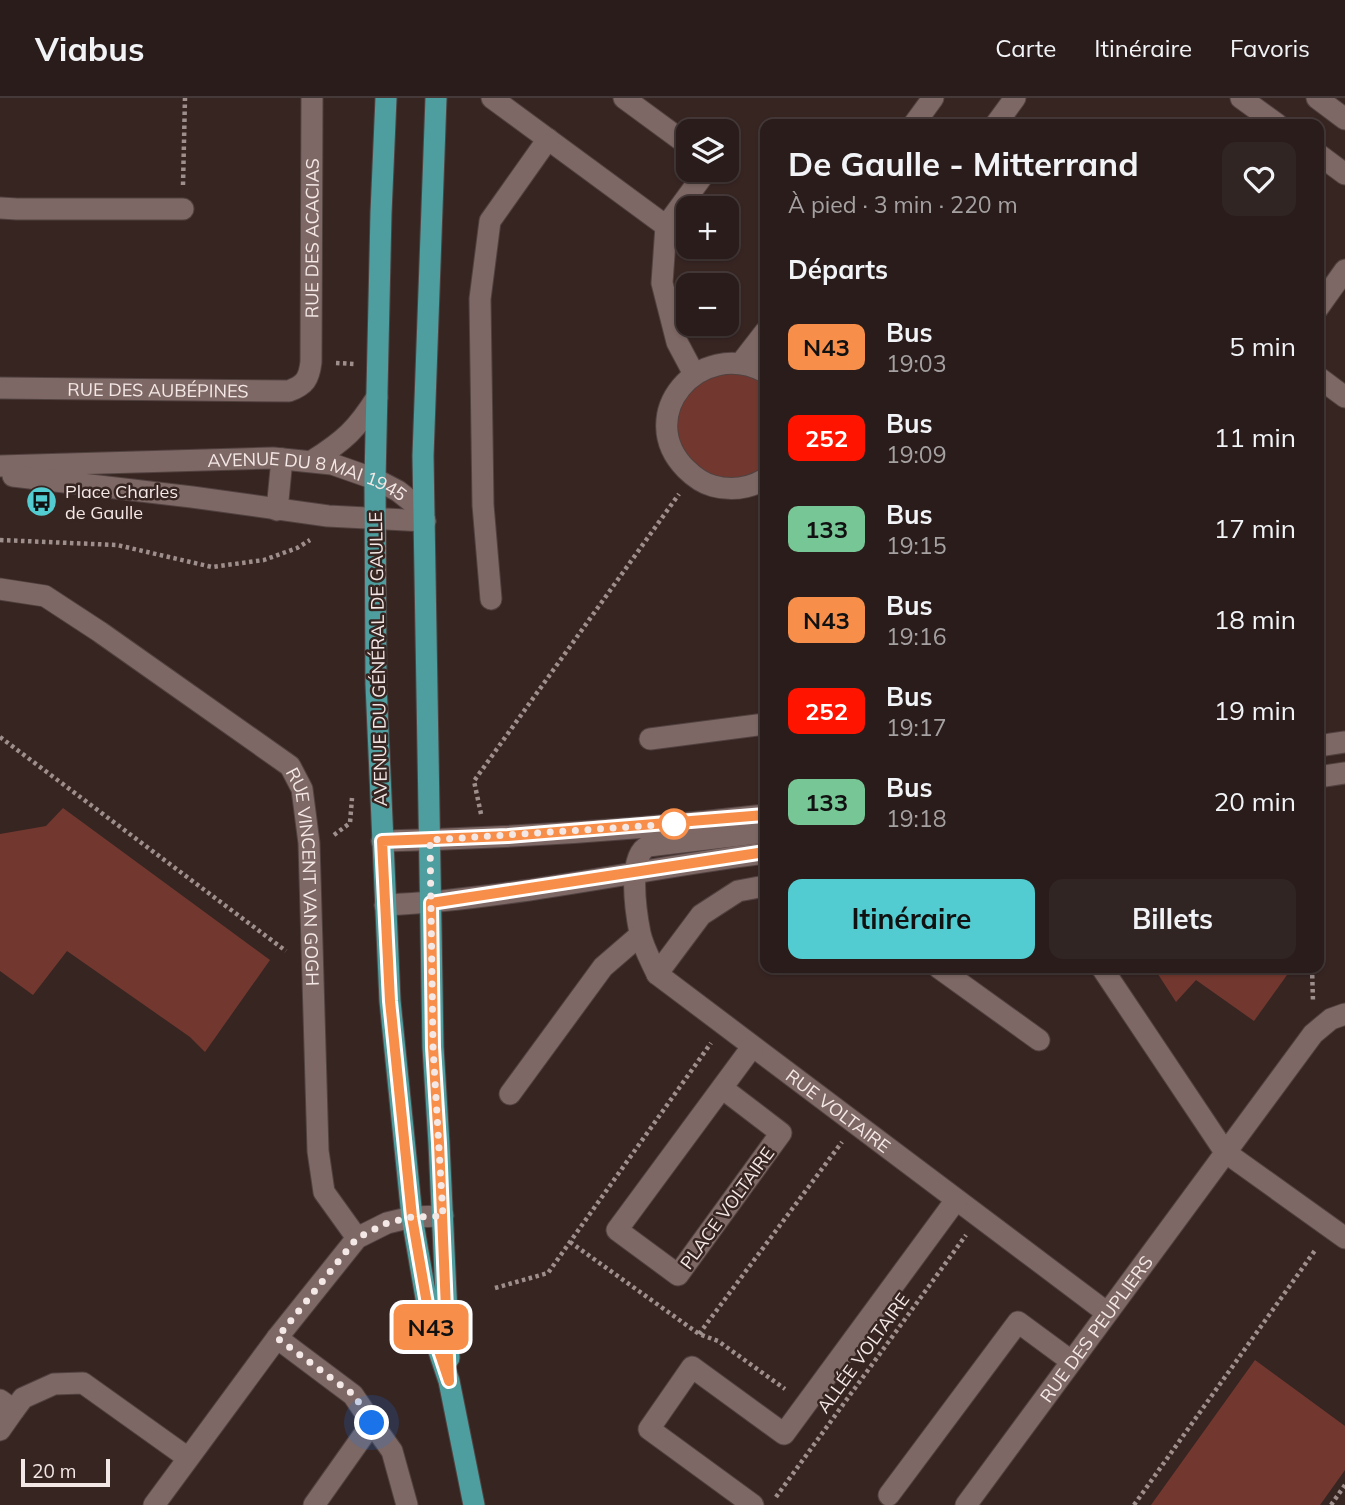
<!DOCTYPE html>
<html lang="fr">
<head>
<meta charset="utf-8">
<style>
	body { margin:0; font-family:Mulish,sans-serif; background:#312523; color:#f1f3f6; height:100vh; display:flex; flex-direction:column; font-size:26px; white-space:nowrap }
	* { box-sizing:border-box; margin:0 }
	p { font-size:23px; color:#a5a1a2 }
	.icon { flex:none; width:38px; height:38px; fill:none; stroke:currentColor; stroke-width:2; stroke-linecap:round; stroke-linejoin:round }
	.map { position:relative; flex:1; overflow:hidden }
	.side { position:absolute; left:760px; top:21px; width:564px; height:854px; display:flex; flex-direction:column; background:#291c1a; border-radius:14px; box-shadow:0 2px 5px #0004,0 0 0 2px #453a39 }
	.side>* { flex:none }
	.badge { padding:0 14px; border-radius:10px; font-size:24px; line-height:46px }
	.tools { position:absolute; left:676px; top:21px; display:grid; gap:14px }
	.tools a { display:grid; place-items:center; width:63px; height:63px; border-radius:14px; background:#291c1a; box-shadow:0 2px 5px #0004,0 0 0 2px #453a39; font-size:35px }
	.scale { position:absolute; left:21px; bottom:18px; width:89px; box-sizing:border-box; padding-left:7px; border:4px solid #f4e8e6; border-top:0; font-size:19px; line-height:24px; white-space:nowrap; color:#f4e8e6; -webkit-text-stroke:5px #372522; paint-order:stroke }
	.you { position:absolute; width:35px; height:35px; margin:-18px; border:5px solid #fff; border-radius:50%; background:#1a73e8; box-shadow:0 0 0 10px #1a73e833 }
	.map>.badge { position:absolute; translate:-50% -50%; box-shadow:0 0 0 4px #fff }
	h2 { padding:0 28px; font-size:26px; line-height:63px }
	.round { display:grid; place-items:center; flex:none; width:74px; height:74px; border-radius:14px; background:#312523 }
	.overview { display:flex; align-items:center; justify-content:space-between; height:119px; padding:0 28px }
	h1 { font-size:33px; font-weight:700; line-height:52px }
	.button { display:flex; gap:14px; margin-top:auto; padding:14px 28px }
	.button a { flex:1; height:80px; border-radius:14px; background:#52ccd0; color:#111; font-size:28px; font-weight:700; line-height:80px; text-align:center }
	.button a+a { background:#312523; color:#f1f3f6 }
	ul { padding:0; list-style:none }
	li { display:flex; align-items:center; gap:21px; height:91px; padding:0 28px }
	li div { flex:1 }
	li b { display:block; font-size:26px }
	li em { font-style:normal }
	li .badge { min-width:77px; font-weight:700; text-align:center }
	header { display:flex; align-items:center; gap:42px; box-sizing:border-box; height:98px; padding:0 35px; background:#291c1a; border-bottom:2px solid #453a39 }
	header strong { font-size:33px }
	nav { display:flex; gap:38px; margin-inline-start:auto; font-size:24px }
	.map>svg:first-child { display:block }
	.green { fill:#72382f }
	.lines { fill:none; stroke-linecap:round; stroke-linejoin:round }
	.minor-casing { stroke:#514240; stroke-width:23 }
	.major-casing { stroke:#514240; stroke-width:23 }
	.path { stroke:#9e8f8d; stroke-width:4.5; stroke-dasharray:3.5 3.5; stroke-linecap:butt }
	.minor { stroke:#7e6865; stroke-width:21 }
	.major { stroke:#4e9d9f; stroke-width:21 }
	.line-casing { stroke:#fff; stroke-width:16 }
	.line { stroke:#f78f4b; stroke-width:10 }
	.walk { stroke:#f4e8e6; stroke-width:7; stroke-dasharray:0 12.6 }
	.stop-dot { fill:#fff; stroke:#f78f4b; stroke-width:3.5 }
	.labels { text-anchor:middle; dominant-baseline:central; stroke-width:5; stroke-linejoin:round; paint-order:stroke }
	.street-label { font-size:18px; fill:#f4e8e6; stroke:#372522 }
	.poi-label { font-size:18px; fill:#f4e8e6; stroke:#372522; text-anchor:start }
</style>
</head>
<body>
<header>
<strong>Viabus</strong>
<nav><a>Carte</a><a>Itinéraire</a><a>Favoris</a></nav>
</header>
<div class="map">
<svg width="1345" height="1407" viewBox="0 0 1345 1407">
	<rect width="100%" height="100%" fill="#372522"/>
	<path class="green" d="M765,274V381L708,387L667,330L694,276Z
		M63,710L270,862L205,954L190,939L67,853L33,897L0,873V736L46,728Z
		M1154,870H1292L1254,923L1196,882L1176,904Z
		M1255,1262L1345,1328V1372L1320,1407H1151Z"/>
	<g class="lines">
		<defs>
			<g id="minor">
				<path d="M492,0L666,128L707,72"/>
				<path d="M624,0L688,47"/>
				<path d="M1241,0L1277,26"/>
				<path d="M1317,0L1345,21"/>
				<path d="M914,26L933,0"/>
				<path d="M996,26L1015,0"/>
				<path d="M1318,56L1345,76"/>
				<path d="M0,110L17,111H183"/>
				<path d="M666,128L662,185L677,244L694,276"/>
				<path d="M1318,210L1345,172"/>
				<path d="M741,265L765,234"/>
				<path d="M765,274C699,239 633,318 686,371C694,379 702,385 713,388C731,393 748,391 765,381"/>
				<path d="M1318,279L1345,299"/>
				<path id="s1" d="M0,290L289,293C305,287 309,281 311,264L312,0"/>
				<path d="M312,363C344,343 357,331 377,299"/>
				<path id="s2" d="M0,368L273,360L332,366L375,381L398,393L417,408L425,423"/>
				<path d="M13,378L192,399L328,418L425,423"/>
				<path d="M277,412L282,361"/>
				<path id="s3" d="M0,491L45,498L100,534L290,668L302,691L309,745L318,1053L324,1094L357,1140"/>
				<path d="M491,501L483,407L480,201L490,123L548,41"/>
				<path d="M650,641L765,626"/>
				<path d="M1318,648L1345,644"/>
				<path d="M1318,679L1345,675"/>
				<path id="s4" d="M765,734L648,748C627,758 636,815 640,835C643,849 651,863 657,876L1106,1214"/>
				<path d="M382,743C509,740 638,732 765,717"/>
				<path d="M385,807C512,801 638,771 765,755"/>
				<path d="M939,870L1039,942"/>
				<path d="M1102,870L1225,1054L1345,1140"/>
				<path d="M657,876L701,817L738,793L765,788"/>
				<path d="M722,990L781,1035L678,1177L617,1132L752,949"/>
				<path d="M510,996L603,869L640,837"/>
				<path d="M277,1240L353,1297L372,1325L314,1407"/>
				<path d="M0,1302L14,1312L0,1332"/>
				<path d="M14,1312L23,1300L54,1286L83,1285L188,1360"/>
				<path d="M372,1325L392,1353L407,1407"/>
				<path d="M889,1397L1018,1224L1071,1263"/>
				<path d="M154,1407L277,1240L357,1140L387,1125L412,1119L443,1118"/>
				<path d="M753,1407L649,1331L692,1269L784,1336L956,1102"/>
				<path id="s5" d="M966,1407L1313,936L1331,921L1345,916"/>
			</g>
			<path id="major" d="M386,0L381,115L375,381L376,586L390,903L412,1119L431,1229L449,1283L474,1407
				M436,0L423,358L433,949L439,1046L449,1260"/>
		</defs>
		<use href="#minor" class="minor-casing"/>
		<use href="#major" class="major-casing"/>
		<path class="path" d="M183,87L185,0
			M336,265L355,266
			M0,442L117,447L212,469L264,462L297,450L310,442
			M0,639L286,853
			M481,716L474,683L679,396
			M334,737L350,725L352,700
			M1312,870L1313,903
			M570,1144L699,1236L718,1243L785,1291
			M495,1190L548,1175L711,945
			M699,1236L842,1044
			M776,1399L966,1137
			M1134,1407L1316,1151
			M1331,1407L1345,1387"/>
		<use href="#minor" class="minor"/>
		<use href="#major" class="major"/>
	</g>
	<g class="lines">
		<defs>
			<path id="line" d="M765,717L508,738L382,743L390,903L412,1119L431,1229L449,1283L439,1045L433,949L431,805L765,754"/>
		</defs>
		<use href="#line" class="line-casing"/>
		<use href="#line" class="line"/>
		<path class="walk" d="M372,1325L354,1297L277,1240L357,1140L387,1125L412,1119L443,1118L433,949L430,742L674,726"/>
	</g>
	<defs>
		<symbol id="bus-disc" viewBox="-11 -11 22 22"><circle r="9.5" fill="#52ccd0" stroke="#372522"/><path d="M-5-6H5V4H4V6H2V4H-2V6H-4V4H-5ZM-3.5-4V0h7V-4ZM-3.5 1.2v1.5H-2V1.2ZM2 1.2v1.5H3.5V1.2Z" fill="#111"/></symbol>
	</defs>
	<g fill-rule="evenodd">
		<use href="#bus-disc" x="24" y="386" width="35" height="35"/>
	</g>
	<circle class="stop-dot" cx="674" cy="726" r="14"/>
	<g class="labels">
		<g class="street-label">
			<text stroke="none"><textPath href="#s1" startOffset="452">RUE DES ACACIAS</textPath></text>
			<text stroke="none"><textPath href="#s1" startOffset="158">RUE DES AUBÉPINES</textPath></text>
			<text stroke="none"><textPath href="#s2" startOffset="310">AVENUE DU 8 MAI 1945</textPath></text>
			<text transform="translate(378 561) rotate(-91)">AVENUE DU GÉNÉRAL DE GAULLE</text>
			<text stroke="none"><textPath href="#s3" startOffset="457">RUE VINCENT VAN GOGH</textPath></text>
			<text stroke="none"><textPath href="#s4" startOffset="481">RUE VOLTAIRE</textPath></text>
			<text transform="translate(727 1110) rotate(-54)">PLACE VOLTAIRE</text>
			<text stroke="none"><textPath href="#s5" startOffset="219">RUE DES PEUPLIERS</textPath></text>
			<text transform="translate(863 1255) rotate(-54)">ALLÉE VOLTAIRE</text>
		</g>
		<g class="poi-label">
			<text x="65" y="393">Place Charles<tspan x="65" dy="21">de Gaulle</tspan></text>
		</g>
	</g>
</svg>
<div class="tools">
<a><svg class="icon" aria-label="layers" viewBox="0 0 24 24"><path d="M12 4l9 5-9 5-9-5zM3 14l9 5 9-5"/></svg></a>
<a>+</a>
<a>−</a>
</div>
<div class="scale">20 m</div>
<div class="you" style="left:372px;top:1325px"></div>
<b class="badge" style="left:431px;top:1229px;background:#f78f4b;color:#111">N43</b>
<section class="side">
<div class="overview"><div><h1>De Gaulle - Mitterrand</h1><p>À pied · 3 min · 220 m</p></div><a class="round"><svg class="icon" aria-label="heart" viewBox="0 0 24 24"><path d="M12 20l-8-8c-3-5 5-10 8-4 3-6 11-1 8 4z"/></svg></a></div>
<h2>Départs</h2>
<ul>
<li><span class="badge" style="background:#f78f4b;color:#111">N43</span><div><b>Bus</b><p>19:03</p></div><em>5 min</em></li>
<li><span class="badge" style="background:#ff1400;color:#fff">252</span><div><b>Bus</b><p>19:09</p></div><em>11 min</em></li>
<li><span class="badge" style="background:#77c695;color:#111">133</span><div><b>Bus</b><p>19:15</p></div><em>17 min</em></li>
<li><span class="badge" style="background:#f78f4b;color:#111">N43</span><div><b>Bus</b><p>19:16</p></div><em>18 min</em></li>
<li><span class="badge" style="background:#ff1400;color:#fff">252</span><div><b>Bus</b><p>19:17</p></div><em>19 min</em></li>
<li><span class="badge" style="background:#77c695;color:#111">133</span><div><b>Bus</b><p>19:18</p></div><em>20 min</em></li>
</ul>
<div class="button"><a>Itinéraire</a><a>Billets</a></div>
</section>
</div>
</body>
</html>
